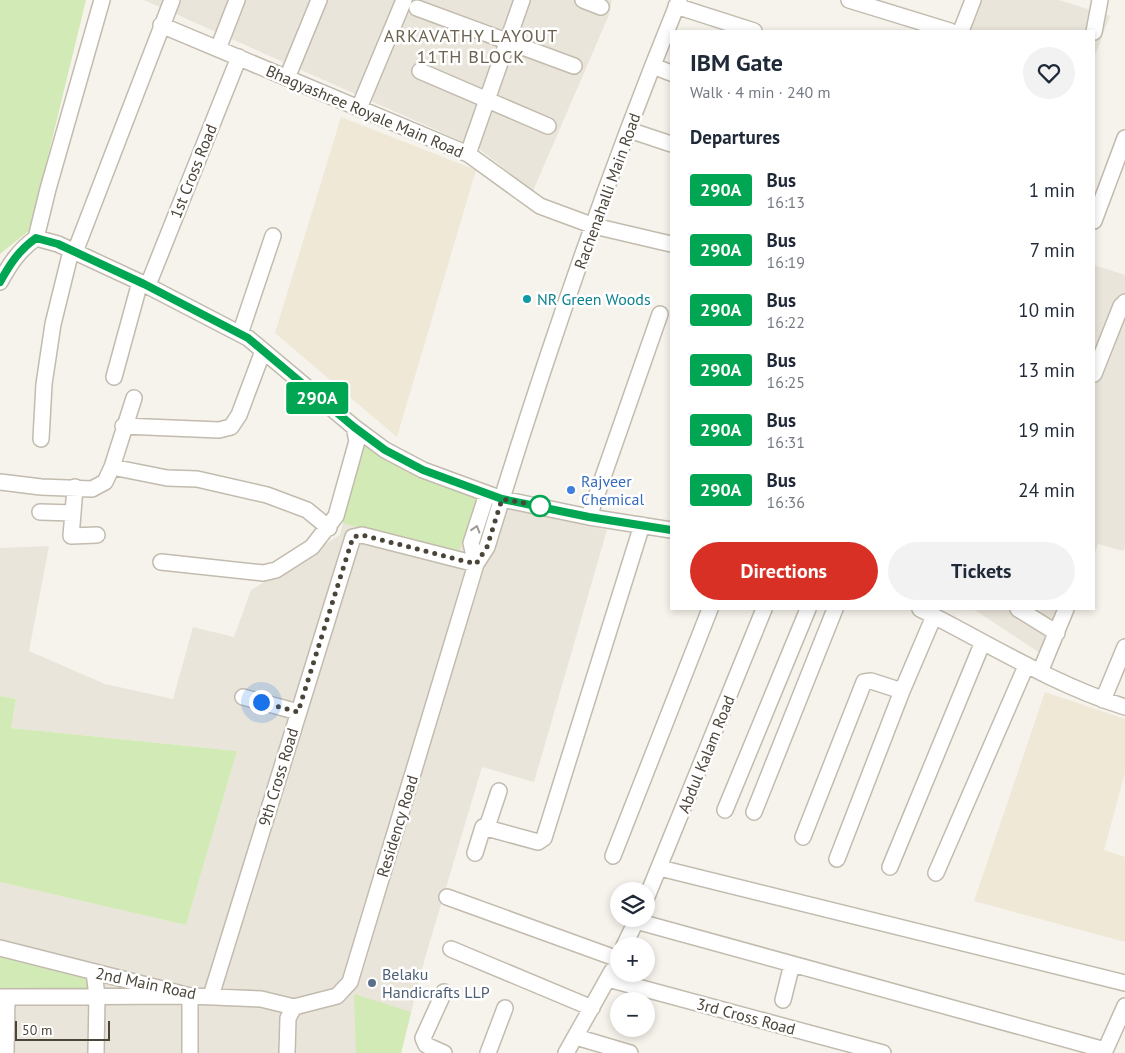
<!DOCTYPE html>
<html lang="en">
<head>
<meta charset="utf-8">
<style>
	body { margin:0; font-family:"PT Sans",sans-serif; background:#f2f2f3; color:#1f2937; height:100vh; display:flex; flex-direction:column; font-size:19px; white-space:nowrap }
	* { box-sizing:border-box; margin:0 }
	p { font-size:16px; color:#747a83 }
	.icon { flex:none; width:28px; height:28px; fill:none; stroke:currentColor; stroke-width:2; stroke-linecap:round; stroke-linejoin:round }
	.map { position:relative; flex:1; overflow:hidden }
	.details { position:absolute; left:670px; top:30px; width:425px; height:580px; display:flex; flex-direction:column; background:#fff; border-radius:0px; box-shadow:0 2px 8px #0003 }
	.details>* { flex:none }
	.badge { padding:0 10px; border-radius:4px; font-size:18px; line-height:32px }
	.fabs { position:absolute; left:610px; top:882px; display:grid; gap:10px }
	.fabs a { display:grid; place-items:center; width:45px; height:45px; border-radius:50%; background:#fff; box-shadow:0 2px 8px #0003; font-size:25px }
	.scale { position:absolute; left:15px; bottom:12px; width:95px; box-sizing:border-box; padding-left:5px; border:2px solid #4b4439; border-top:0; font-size:14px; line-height:18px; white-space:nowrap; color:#4b4439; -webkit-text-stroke:4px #fff; paint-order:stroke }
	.you { position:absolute; width:25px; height:25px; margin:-12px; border:4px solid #fff; border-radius:50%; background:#1a73e8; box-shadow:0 0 0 8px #1a73e833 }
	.map>.badge { position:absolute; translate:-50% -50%; box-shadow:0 0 0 2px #fff }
	h2 { padding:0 20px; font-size:19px; line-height:45px }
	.round { display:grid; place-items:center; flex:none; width:52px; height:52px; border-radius:26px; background:#f2f2f3 }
	.overview { display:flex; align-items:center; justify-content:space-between; height:85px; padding:0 20px }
	h1 { font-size:24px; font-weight:800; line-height:38px }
	.action { display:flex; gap:10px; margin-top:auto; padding:10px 20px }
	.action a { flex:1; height:58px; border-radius:30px; background:#d93025; color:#fff; font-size:20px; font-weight:800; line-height:58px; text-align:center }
	.action a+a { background:#f2f2f3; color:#1f2937 }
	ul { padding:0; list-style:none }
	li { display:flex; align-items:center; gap:15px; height:60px; padding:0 20px }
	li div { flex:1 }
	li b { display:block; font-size:19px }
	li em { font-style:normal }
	li .badge { min-width:55px; font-weight:700; text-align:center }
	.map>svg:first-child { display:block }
	.residential { fill:#eae5da }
	.education { fill:#efe8d6 }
	.green { fill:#d2eab5 }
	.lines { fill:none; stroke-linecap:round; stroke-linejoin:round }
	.minor-casing { stroke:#c2bbae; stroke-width:18 }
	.minor { stroke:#fff; stroke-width:15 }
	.oneway { stroke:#9c9892 }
	.line-casing { stroke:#fff; stroke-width:11 }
	.line { stroke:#00a651; stroke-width:8 }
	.walk { stroke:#4b4439; stroke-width:5; stroke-dasharray:0 9 }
	.culture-dot { fill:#0f9aa8; stroke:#fff; stroke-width:2 }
	.shop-dot { fill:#3f7fe0; stroke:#fff; stroke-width:2 }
	.stop-dot { fill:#fff; stroke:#00a651; stroke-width:2.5 }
	.service-dot { fill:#5c6f8a; stroke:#fff; stroke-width:2 }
	.labels { text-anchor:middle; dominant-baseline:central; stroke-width:5; stroke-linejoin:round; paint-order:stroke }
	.street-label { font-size:16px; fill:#4b4439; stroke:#fff }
	.culture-label { font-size:16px; fill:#0d838f; stroke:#fff; text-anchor:start }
	.shop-label { font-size:16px; fill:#366cbe; stroke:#fff; text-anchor:start }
	.service-label { font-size:16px; fill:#4e5e75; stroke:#fff; text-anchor:start }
	.neighbourhood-label { font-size:18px; letter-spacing:1px; fill:#6e6250; stroke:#fff }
</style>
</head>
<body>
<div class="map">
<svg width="1125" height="1053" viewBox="0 0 1125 1053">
	<rect width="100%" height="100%" fill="#f6f3ec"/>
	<path class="residential" d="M144,0H612L609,15L533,191L479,149Z
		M980,0H1059L1110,16L1094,58V31H967Z
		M1094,265L1125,275V547L1123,551L1098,544L1094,555Z
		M362,443L477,497L555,518L607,530L534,782L482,767L425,958L401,1053H0V882L186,925L237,751L11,728L16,699L0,696V548L49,546L29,651L105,684L173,699L193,627L234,637L251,590L340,535Z
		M973,609H1072L1052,661Z"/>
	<path class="education" d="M341,117L476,170L397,437L275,333Z
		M1045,692L1125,719V773L1104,850L1125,857V942L974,901Z"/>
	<path class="green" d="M0,0H86L30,230L0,254Z
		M362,443L477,497L458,554L343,523Z
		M0,696L16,699L11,728L237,751L186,925L0,882Z
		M0,956L91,977L89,991L0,989Z
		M354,994L411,1012L401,1053H356Z"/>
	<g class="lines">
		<defs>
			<path id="minor" d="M583,0L601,7
				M849,0L950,31
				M676,6L754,31
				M417,8L574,66
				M161,25L468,154L540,206L594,226L671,244
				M961,31L973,0
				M1094,32L1100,0
				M218,49L237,0
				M653,66L671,73
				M420,71L548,126
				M287,78L319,0
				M359,108L404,0
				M629,130L671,144
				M468,154L522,0
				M1094,221L1125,138
				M36,238L48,189L102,0
				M75,252L172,0
				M0,282C10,264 19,250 36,238L58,244L144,284L248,338L354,427L385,450L423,470L502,499L589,517L671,530
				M148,285L239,57
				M240,334L273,236
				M1094,374L1121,306L1125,302
				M114,377L140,282
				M123,426L219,430L231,427L239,415L263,351
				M41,439L44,384L53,324L71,251
				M112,467L167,478L197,479L267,495L307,510L329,528
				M0,482L41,487L92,489L105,482L112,467L134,398
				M40,512L73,513L75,487
				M73,513L71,536L97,535
				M589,517L660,314
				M161,562L263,573L276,570L312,547L336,516L357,441L354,427
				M476,564L471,543L487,494
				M920,609C988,643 1052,684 1125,707
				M1018,609L1057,633
				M1040,672L1066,609
				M243,697L298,712
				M1103,700L1125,647
				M725,810L808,609
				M754,812L835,609
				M487,827L499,791
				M803,837L864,682L871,681L902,691
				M475,853L483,827L538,842L544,838L642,525
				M613,856L710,609
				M837,859L902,691L934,616
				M890,867L982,644
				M660,868L1125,983
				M936,873L1026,666
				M447,897L618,959
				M646,899L764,609
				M636,921L1105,1050
				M624,946L637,919
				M0,948L190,996L261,999L294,1007
				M451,949L592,1008
				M94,972L97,996L96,1053
				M608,979L883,1053
				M211,996L353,537L362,535L476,564
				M0,997L190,996V1053
				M783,1000L792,964
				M576,1037L630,1053
				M6,1053L7,997
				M287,1053L288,1018L294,1007L337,996L350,982L476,564L487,547C543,363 606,179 679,0
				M444,1053L426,1045L423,1038L444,992
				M488,1053L505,1008
				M566,1053L612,971
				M1104,1053L1125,1006"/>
		</defs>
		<use href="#minor" class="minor-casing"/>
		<use href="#minor" class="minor"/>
	</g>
	<defs><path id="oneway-chevron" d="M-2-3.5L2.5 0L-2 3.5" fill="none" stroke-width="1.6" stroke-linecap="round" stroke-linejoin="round" transform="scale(1.25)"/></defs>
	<use class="oneway" href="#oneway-chevron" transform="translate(476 529) rotate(-73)"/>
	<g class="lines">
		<defs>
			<path id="line" d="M0,282C10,264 19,250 36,238L58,244L144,284L248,338L354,427L385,450L423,470L502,499L589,517L671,530"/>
		</defs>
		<use href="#line" class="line-casing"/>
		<use href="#line" class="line"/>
		<path class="walk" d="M261,702L298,712L353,537L362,535L476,564L487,547L502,499L540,506"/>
	</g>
	<circle class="culture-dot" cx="527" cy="299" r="5"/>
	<circle class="shop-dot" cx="571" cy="490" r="5"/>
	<circle class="stop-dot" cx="540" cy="506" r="10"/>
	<circle class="service-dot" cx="372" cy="983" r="5"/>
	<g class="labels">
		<g class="street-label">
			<text transform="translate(365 111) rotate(23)">Bhagyashree Royale Main Road</text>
			<text transform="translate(193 171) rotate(-68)">1st Cross Road</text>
			<text transform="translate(607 191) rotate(-70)">Rachenahalli Main Road</text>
			<text transform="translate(706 754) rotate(-68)">Abdul Kalam Road</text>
			<text transform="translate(278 777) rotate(-73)">9th Cross Road</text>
			<text transform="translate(397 826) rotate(-73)">Residency Road</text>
			<text transform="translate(146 983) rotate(12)">2nd Main Road</text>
			<text transform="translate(746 1016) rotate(15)">3rd Cross Road</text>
		</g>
		<g class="culture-label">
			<text x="537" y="299">NR Green Woods</text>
		</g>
		<g class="shop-label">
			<text x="581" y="481">Rajveer<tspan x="581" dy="18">Chemical</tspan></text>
		</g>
		<g class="service-label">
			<text x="382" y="974">Belaku<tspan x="382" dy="18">Handicrafts LLP</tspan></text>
		</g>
		<g class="neighbourhood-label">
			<text x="471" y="35">ARKAVATHY LAYOUT<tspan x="471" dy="21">11TH BLOCK</tspan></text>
		</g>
	</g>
</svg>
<div class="fabs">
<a><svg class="icon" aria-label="layers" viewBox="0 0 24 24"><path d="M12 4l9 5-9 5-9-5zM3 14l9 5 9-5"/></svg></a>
<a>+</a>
<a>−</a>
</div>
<div class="scale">50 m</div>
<div class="you" style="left:261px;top:702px"></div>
<b class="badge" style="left:317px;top:398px;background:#00a651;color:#fff">290A</b>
<section class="details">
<div class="overview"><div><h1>IBM Gate</h1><p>Walk · 4 min · 240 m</p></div><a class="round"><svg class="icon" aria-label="heart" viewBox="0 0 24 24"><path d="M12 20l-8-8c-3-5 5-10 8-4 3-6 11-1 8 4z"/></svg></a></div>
<h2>Departures</h2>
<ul>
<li><span class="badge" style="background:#00a651;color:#fff">290A</span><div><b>Bus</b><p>16:13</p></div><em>1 min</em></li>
<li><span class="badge" style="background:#00a651;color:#fff">290A</span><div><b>Bus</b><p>16:19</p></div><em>7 min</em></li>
<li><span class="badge" style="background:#00a651;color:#fff">290A</span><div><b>Bus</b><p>16:22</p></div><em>10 min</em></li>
<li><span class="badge" style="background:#00a651;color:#fff">290A</span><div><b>Bus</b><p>16:25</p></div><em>13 min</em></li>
<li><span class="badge" style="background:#00a651;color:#fff">290A</span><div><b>Bus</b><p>16:31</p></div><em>19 min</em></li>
<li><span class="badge" style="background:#00a651;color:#fff">290A</span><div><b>Bus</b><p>16:36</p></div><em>24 min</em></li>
</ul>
<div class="action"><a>Directions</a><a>Tickets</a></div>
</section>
</div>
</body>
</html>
